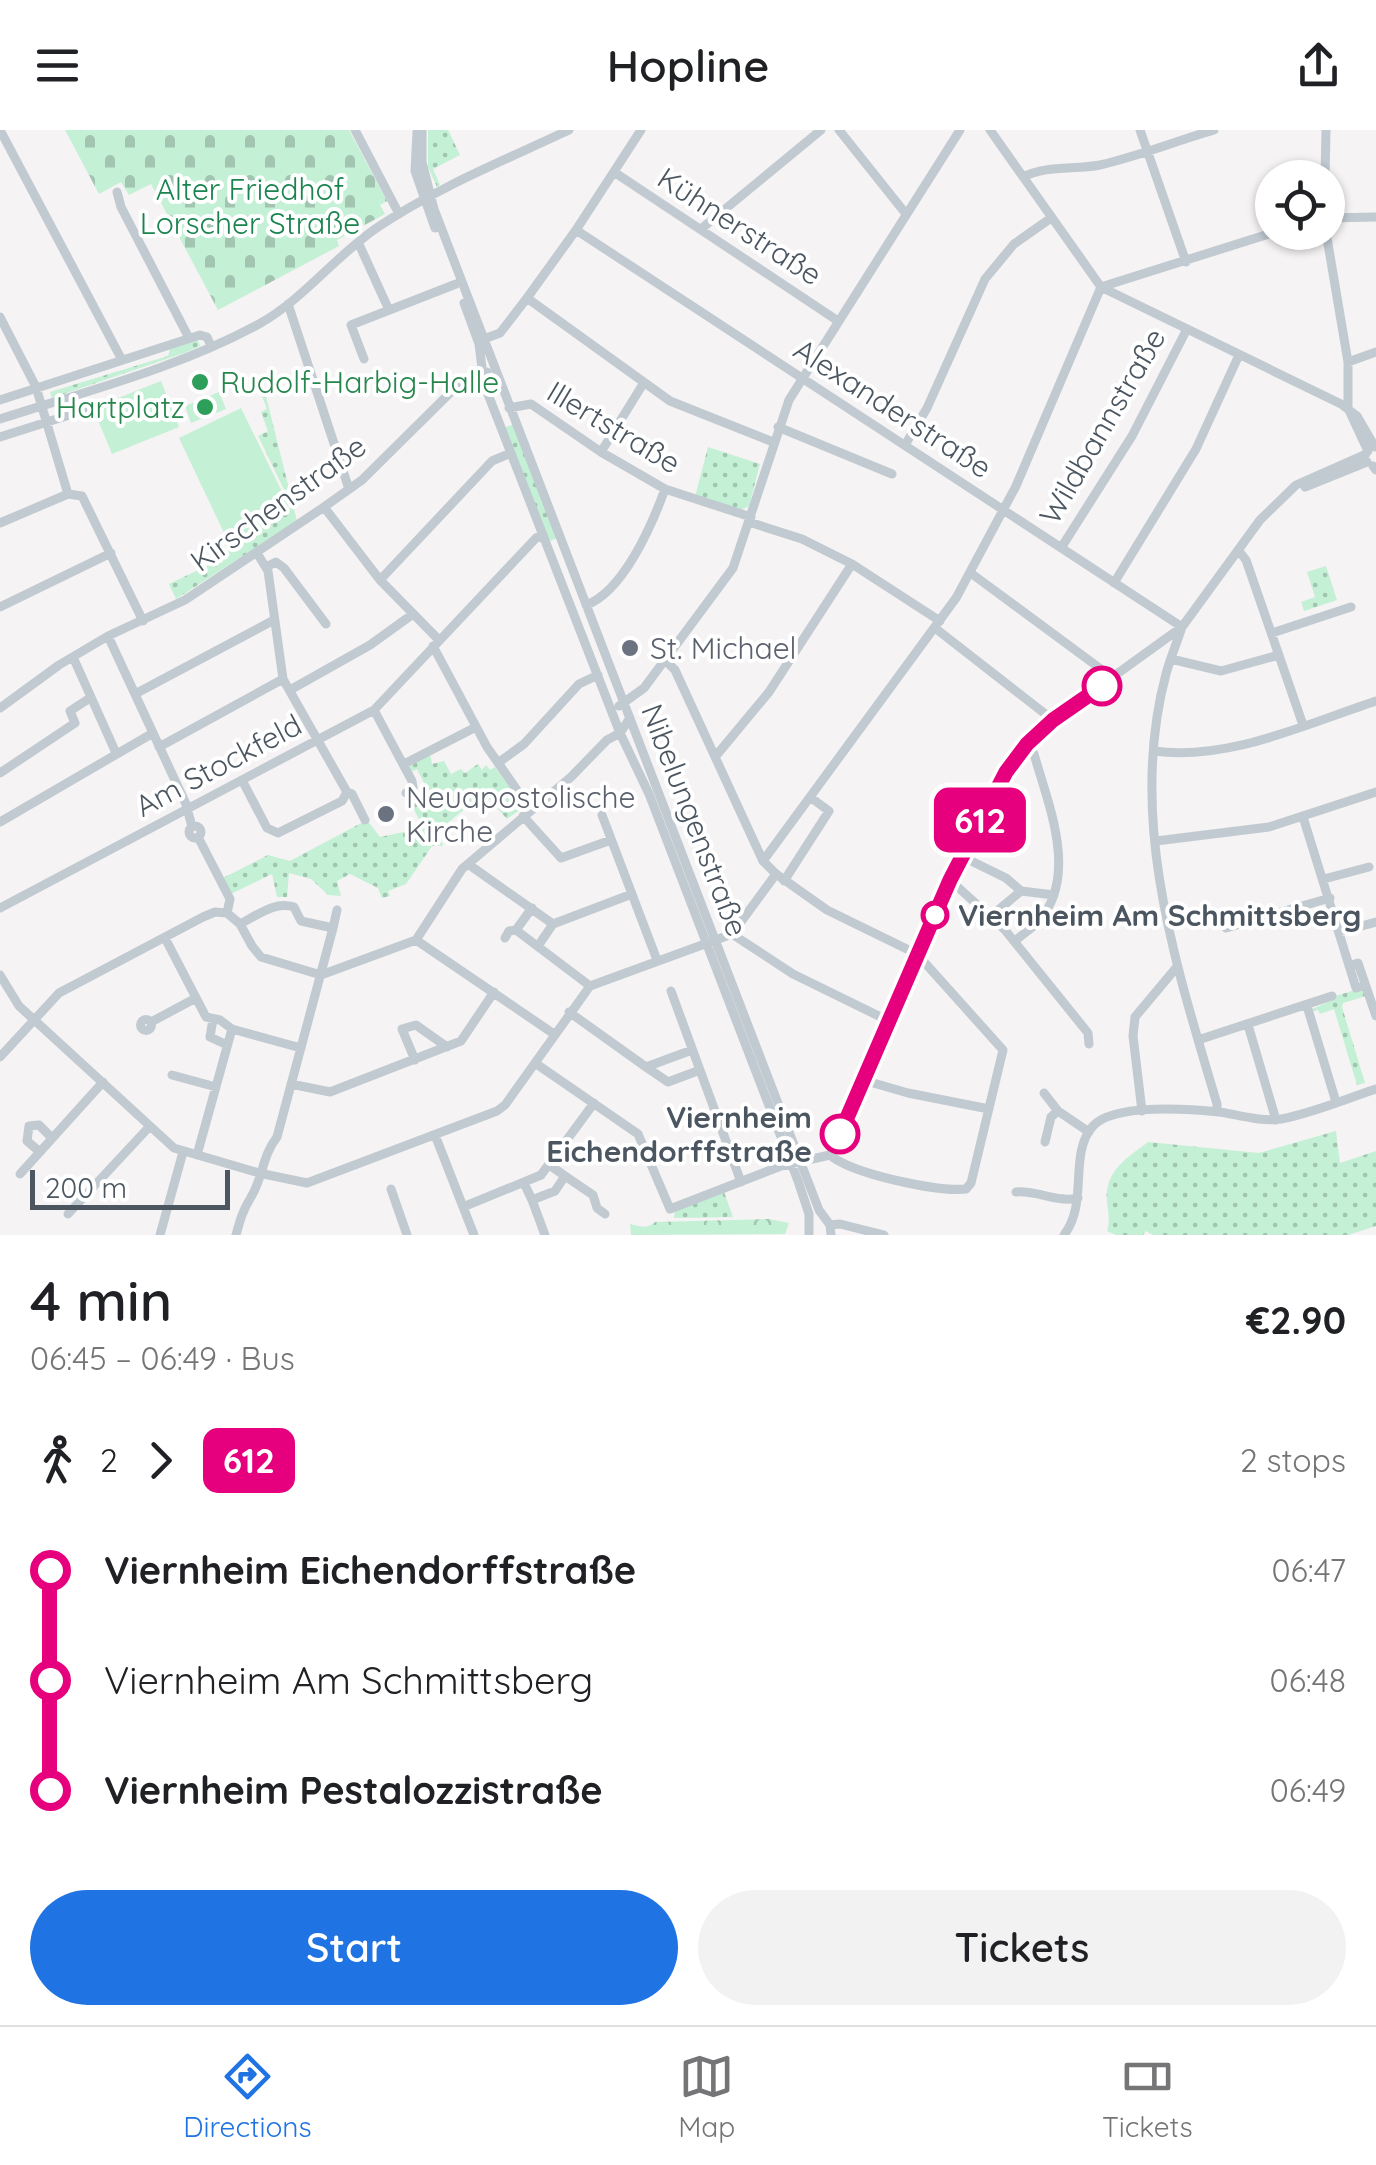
<!DOCTYPE html>
<html lang="en">
<head>
<meta charset="utf-8">
<style>
	body { margin:0; font-family:Quicksand,sans-serif; background:#f2f2f2; color:#202124; height:100vh; display:flex; flex-direction:column; font-size:38px; white-space:nowrap }
	* { box-sizing:border-box; margin:0 }
	p { font-size:32px; color:#757577 }
	.icon { flex:none; width:55px; height:55px; fill:none; stroke:currentColor; stroke-width:2; stroke-linecap:round; stroke-linejoin:round }
	.map { position:relative; height:1105px; overflow:hidden }
	.drawer { display:flex; flex-direction:column; background:#fff; flex:1 }
	.drawer>* { flex:none }
	.badge { padding:0 20px; border-radius:15px; font-size:35px; line-height:65px }
	.buttons { position:absolute; left:1255px; top:30px; display:grid; gap:20px }
	.buttons a { display:grid; place-items:center; width:90px; height:90px; border-radius:50%; background:#fff; box-shadow:0 2px 8px #0004; font-size:50px }
	.scale { position:absolute; left:30px; bottom:25px; width:200px; box-sizing:border-box; padding-left:10px; border:5px solid #4b5660; border-top:0; font-size:28px; line-height:35px; white-space:nowrap; color:#4b5660; -webkit-text-stroke:8px #fff; paint-order:stroke }
	.map>.badge { position:absolute; translate:-50% -50%; box-shadow:0 0 0 5px #fff }
	.legs { display:flex; align-items:center; gap:15px; height:110px; padding:0 30px; font-size:32px }
	.legs p { margin-inline-start:auto }
	.head { display:flex; align-items:center; justify-content:space-between; height:170px; padding:0 30px }
	h1 { font-size:55px; font-weight:600; line-height:75px }
	.primary-button { display:flex; gap:20px; margin-top:auto; padding:20px 30px }
	.primary-button a { flex:1; height:115px; border-radius:60px; background:#2073e2; color:#fff; font-size:40px; font-weight:600; line-height:115px; text-align:center }
	.primary-button a+a { background:#f2f2f2; color:#202124 }
	ul { padding:0 30px; list-style:none }
	li { display:flex; align-items:center; gap:35px; height:110px; font-size:38px }
	li i { display:grid; place-items:center; width:15px; height:100%; margin:0 12px; background:currentColor }
	li i::after { content:''; width:25px; height:25px; margin:-12px; border:8px solid; border-radius:50%; background:#fff }
	li p { margin-inline-start:auto }
	li:first-child i { background:linear-gradient(#0000 50%,currentColor 0) }
	li:last-child i { background:linear-gradient(currentColor 50%,#0000 0) }
	header { display:flex; justify-content:space-between; align-items:center; height:130px; padding:0 30px; background:#fff; font-size:45px; font-weight:600 }
	.menu { display:flex; justify-content:space-around; align-items:center; height:140px; border-top:2px solid #e0e0e0; background:#fff; font-size:28px; color:#757577 }
	.menu a { display:grid; justify-items:center; gap:5px }
	.menu .on { color:#2073e2 }
	.map>svg:first-child { display:block }
	.green { fill:url(#green-dots) }
	.forest { fill:url(#forest-crowns) }
	.cemetery { fill:url(#cemetery-stones) }
	.pitch { fill:#c4f0d5 }
	.lines { fill:none; stroke-linecap:round; stroke-linejoin:round }
	.minor { stroke:#c1cad1; stroke-width:9 }
	.line-1-casing { stroke:#fff; stroke-width:22 }
	.line-1 { stroke:#e6007e; stroke-width:15 }
	.leisure-dot { fill:#2e9e5b; stroke:#fff; stroke-width:4 }
	.worship-dot { fill:#6b7280; stroke:#fff; stroke-width:4 }
	.stop-1-dot { fill:#fff; stroke:#e6007e; stroke-width:5 }
	.labels { text-anchor:middle; dominant-baseline:central; stroke-width:8; stroke-linejoin:round; paint-order:stroke }
	.park-label { font-size:30px; fill:#1a834f; stroke:#fff }
	.street-label { font-size:30px; fill:#4b5660; stroke:#fff }
	.leisure-label { font-size:30px; fill:#27864d; stroke:#fff; text-anchor:start }
	.worship-label { font-size:30px; fill:#5b616d; stroke:#fff; text-anchor:start }
	.stop-label { font-size:30px; font-weight:bold; fill:#4b5660; stroke:#fff; text-anchor:start }
</style>
</head>
<body>
<header><svg class="icon" aria-label="menu" viewBox="0 0 24 24"><path d="M4 6h16M4 12h16M4 18h16"/></svg>Hopline<svg class="icon" aria-label="share" viewBox="0 0 24 24"><path d="M12 15V3M7 8l5-5 5 5M5 13v7h14v-7"/></svg></header>
<div class="map">
<svg width="1376" height="1105" viewBox="0 0 1376 1105">
	<defs>
		<pattern id="green-dots" width="8" height="8" patternUnits="userSpaceOnUse" patternTransform="scale(2.5)"><rect width="8" height="8" fill="#c4f0d5"/><path d="M2 2h.1M6 6h.1" fill="none" stroke="#a1c5b0" stroke-width="1.8" stroke-linecap="round"/></pattern>
		<pattern id="forest-crowns" width="20" height="18" patternUnits="userSpaceOnUse" patternTransform="scale(2.5)"><rect width="20" height="18" fill="#c4f0d5"/><path d="M2 6a3 3 0 1 1 6 0M12 15a3 3 0 1 1 6 0" fill="none" stroke="#a1c5b0"/></pattern>
		<pattern id="cemetery-stones" width="16" height="16" patternUnits="userSpaceOnUse" patternTransform="scale(2.5)"><rect width="16" height="16" fill="#c4f0d5"/><path d="M2 7V4a2 2 0 0 1 4 0v3zM10 15v-3a2 2 0 0 1 4 0v3z" fill="#a1c5b0"/></pattern>
	</defs>
	<rect width="100%" height="100%" fill="#f5f3f3"/>
	<path class="green" d="M428,0H448L460,25L433,39L440,55L437,57L428,37Z
		M198,210L200,216L187,222L52,268L50,262L168,226L170,219Z
		M263,254L297,391L176,469L169,454L230,425L223,409L292,376L258,306L268,301L261,282L267,279L258,256Z
		M514,294L558,408L547,412L503,298Z
		M708,317L760,334L749,376L741,380L695,367Z
		M1326,436L1337,470L1304,481L1301,472L1315,467L1307,442Z
		M430,623L432,634L444,631L451,644L461,639L465,643L478,634L482,640L486,635L490,640L495,637L522,673L521,679L507,689L484,663L438,701L436,705L443,714L442,716H432L406,754L388,761L390,766L382,768L378,758L350,744L337,751L341,766L328,765L311,749L289,743L287,767H277L272,744L231,764L223,748L268,725L290,731L367,690L380,707L423,698L410,671L423,665L424,653L417,639L411,642L409,637Z
		M1362,858L1366,866L1343,873L1342,877L1365,953L1357,955L1334,879L1320,884L1318,880L1312,882V879L1333,870L1332,867Z
		M1336,1001L1340,1033L1376,1021V1096L1348,1105H1153L1146,1101L1143,1105H1116L1107,1101C1112,1086 1105,1075 1107,1061C1110,1037 1131,1025 1148,1012L1259,1023Z
		M724,1062L733,1087L674,1088L675,1080Z"/>
	<path class="forest" d="M769,1089L789,1093L785,1104L631,1105L630,1094C640,1096 646,1100 655,1092Z"/>
	<path class="cemetery" d="M65,0H349L387,71L380,75L385,84L337,110L339,116L218,180L151,54L129,65L121,52L99,64Z"/>
	<path class="pitch" d="M161,251L179,297L112,324L93,278Z
		M219,262L226,279L191,293L185,276Z
		M241,278L289,376L226,407L179,308Z"/>
	<g class="lines">
		<path class="minor" d="M0,0L122,230
			M355,0L399,84
			M422,0V32L434,79L819,1080L830,1095L831,1105
			M839,0L906,84
			M990,0L1101,157L1341,274L1357,286L1375,317
			M1140,0L1186,132
			M417,2L415,41L435,98
			M614,42L838,191
			M1023,47C1046,35 1075,40 1100,35C1139,26 1176,11 1214,0
			M1325,48L1326,0
			M117,62L121,77L189,208
			M1328,88L1376,87
			M701,99L821,0
			M576,100L1182,497
			M1326,102L1348,232V278L1368,321
			M358,112L389,180
			M1101,157L1275,102
			M527,168L670,271L773,312
			M464,173L479,214L484,254L620,603L649,664L798,1051L809,1084V1105
			M288,174L349,359
			M0,187L36,257L68,364L82,366L143,491
			M481,210L500,203L527,168L576,100L641,0
			M364,229L351,195L456,154
			M1348,232L1376,222
			M0,270L200,205L207,207L211,216
			M509,278L531,274L601,322L665,359L751,387
			M0,289C87,261 178,238 259,194C304,169 335,126 378,97C436,58 505,30 569,0
			M778,297L892,344
			M0,307L85,280
			M905,315L927,278L985,149L1014,114L1051,88
			M601,322L643,254
			M1373,336L1376,340
			M1305,357L1367,332
			M324,377L380,450L439,510
			M749,392L802,409L852,434L940,491
			M0,393L68,364
			M1061,418L1132,306L1187,199
			M1238,420L1246,430L1303,595
			M266,437L276,432L284,438L326,494
			M972,444L1113,548
			M380,450L492,331L511,323
			M1114,453L1196,319L1239,225
			M586,475C623,462 652,395 665,359
			M0,477L111,423
			M935,498L1053,590
			M1181,500C1176,515 1170,529 1166,544C1127,689 1176,835 1217,974V982
			M1272,503L1351,477
			M108,506L186,674L192,697
			M433,516L487,617L531,680
			M73,527L116,623
			M1171,529L1221,541L1279,525
			M665,530L675,540L763,731L776,744L827,780L917,824L1003,920L971,1053L966,1059C937,1062 852,1044 830,1025
			M290,560L370,515L413,484
			M135,564L274,490
			M619,576L644,558L733,438L789,270L960,0
			M0,578L59,535L108,506L185,470L324,377L362,350L463,250L487,242
			M374,580L412,651L413,658L406,663
			M159,617L283,549
			M1154,621C1229,631 1306,594 1376,571
			M715,627L769,562L852,434
			M498,633L524,614L579,554L598,545
			M404,634L476,597
			M0,643L75,593L70,581L90,568
			M243,652L267,698L278,703L342,671L347,662L283,549L268,441L257,423
			M347,662L352,664L365,690
			M602,685L657,830
			M523,686L561,728L611,710
			M1303,687L1356,858L1365,855
			M0,692L153,603
			M189 702a6 6 0 1 1 12 0a6 6 0 1 1-12 0Z
			M198,707L230,769L227,783
			M1156,711L1269,697L1376,662
			M961,726L1006,748L1021,761L1054,765
			M763,731L956,468L1016,356L1101,157
			M468,734L553,794
			M1324,749L1369,737
			M950,750L1005,800L1088,903L1089,914
			M784,751L829,681L810,667
			M0,778L374,580L536,408L543,405
			M227,783L240,794L252,816L261,827L321,845L416,810L462,739L571,647L607,610L620,603L630,588
			M991,786L1021,761
			M333,798L337,780
			M1226,798L1330,768
			M516,800L590,856
			M1339,802L1376,792
			M732,804L793,844L889,891
			M165,808L206,887L220,890L232,899L301,918
			M505,808L509,801L516,800L532,778
			M416,810L554,904
			M1015,811C1023,804 1032,798 1039,791C1079,745 1048,674 1034,624L1027,614
			M538,816L553,794L632,764
			M1349,836L1358,833L1376,886
			M0,845L19,876L174,1018L259,1043L307,1053L497,981L505,975L590,856L732,804L776,744
			M671,861L741,1052
			M1307,876L1336,972
			M569,882L646,937L692,920
			M213,889L210,907L227,915
			M140.5 895a5.5 5.5 0 1 1 11 0a5.5 5.5 0 1 1-11 0Z
			M151,892L196,868
			M1248,895L1276,990
			M1198,910L1332,866
			M0,927L59,863L203,787L215,782L227,783
			M415,930L402,899L416,895L447,917
			M535,933L638,1004L670,1079L781,1036L830,1025L961,726L1015,629L1053,590L1182,497L1260,390L1296,355L1366,324
			M646,937L668,952L700,940
			M172,945L216,957
			M863,950L908,963L989,979
			M291,954L330,962L461,911L494,862
			M1044,963L1058,981L1089,1002
			M1142,981L1133,906L1135,887L1176,838
			M435,1005L474,1105
			M1045,1012L1051,987L1058,981
			M40,1022L27,1011L29,996L39,995L52,1008
			M197,1025L232,899
			M20,1044L103,952
			M565,1046L593,1065L597,1078L605,1084
			M524,1053L532,1070L555,1061L565,1046L551,1036
			M391,1059L407,1105
			M1016,1062C1037,1060 1058,1073 1078,1068
			M532,1070L545,1105
			M463,1077L541,1045L594,973
			M68,1084L150,996
			M830,1095L840,1094L884,1105
			M160,1105L183,1022
			M236,1105C240,1090 243,1080 251,1067C263,1048 262,1026 277,1007L333,798L301,791L294,777C274,771 258,785 240,794
			M1064,1105C1089,1073 1068,1024 1093,996C1114,973 1191,979 1220,982C1239,985 1261,992 1281,989C1313,983 1345,969 1376,959"/>
	</g>
	<g class="lines">
		<defs>
			<path id="line-1" d="M840,1004L950,750L1006,642L1027,614L1053,590L1102,556"/>
		</defs>
		<use href="#line-1" class="line-1-casing"/>
		<use href="#line-1" class="line-1"/>
	</g>
	<g class="leisure-dot">
		<circle cx="200" cy="252" r="10"/>
		<circle cx="205" cy="277" r="10"/>
	</g>
	<g class="worship-dot">
		<circle cx="630" cy="518" r="10"/>
		<circle cx="386" cy="684" r="10"/>
	</g>
	<g class="stop-1-dot">
		<circle cx="1102" cy="556" r="18"/>
		<circle cx="935" cy="785" r="12"/>
		<circle cx="840" cy="1004" r="18"/>
	</g>
	<g class="labels">
		<g class="park-label">
			<text x="250" y="59">Alter Friedhof<tspan x="250" dy="34">Lorscher Straße</tspan></text>
		</g>
		<g class="street-label">
			<text transform="translate(740 96) rotate(33)">Kühnerstraße</text>
			<text transform="translate(893 278) rotate(33)">Alexanderstraße</text>
			<text transform="translate(1102 296) rotate(-60)">Wildbannstraße</text>
			<text transform="translate(614 297) rotate(31)">Illertstraße</text>
			<text transform="translate(278 373) rotate(-36)">Kirschenstraße</text>
			<text transform="translate(218 635) rotate(-28)">Am Stockfeld</text>
			<text transform="translate(695 690) rotate(69)">Nibelungenstraße</text>
		</g>
		<g class="leisure-label">
			<text x="220" y="252">Rudolf-Harbig-Halle</text>
			<text x="185" y="277" text-anchor="end">Hartplatz</text>
		</g>
		<g class="worship-label">
			<text x="650" y="518">St. Michael</text>
			<text x="406" y="667">Neuapostolische<tspan x="406" dy="34">Kirche</tspan></text>
		</g>
		<g class="stop-label">
			<text x="958" y="785">Viernheim Am Schmittsberg</text>
			<text x="812" y="987" text-anchor="end">Viernheim<tspan x="812" dy="34">Eichendorffstraße</tspan></text>
		</g>
	</g>
</svg>
<div class="buttons">
<a><svg class="icon" aria-label="locate" viewBox="0 0 24 24"><circle cx="12" cy="12" r="6"/><path d="M12 2v4M12 18v4M2 12h4M18 12h4"/></svg></a>
</div>
<div class="scale">200 m</div>
<b class="badge" style="left:980px;top:690px;background:#e6007e;color:#fff">612</b>
</div>
<section class="drawer">
<div class="head"><div><h1>4 min</h1><p>06:45 – 06:49 · Bus</p></div><b>€2.90</b></div>
<div class="legs"><svg class="icon" aria-label="walk" viewBox="0 0 24 24"><circle cx="13" cy="4" r="2"/><path d="M13 8l-2 6 4 7M11 14l-3 7M7 12l3-4h3l4 4"/></svg>2<svg class="icon" aria-label="forward" viewBox="0 0 24 24"><path d="M9 5l7 7-7 7"/></svg><b class="badge" style="background:#e6007e;color:#fff">612</b><p>2 stops</p></div>
<ul>
<li><i style="color:#e6007e"></i><b>Viernheim Eichendorffstraße</b><p>06:47</p></li>
<li><i style="color:#e6007e"></i><span>Viernheim Am Schmittsberg</span><p>06:48</p></li>
<li><i style="color:#e6007e"></i><b>Viernheim Pestalozzistraße</b><p>06:49</p></li>
</ul>
<div class="primary-button"><a>Start</a><a>Tickets</a></div>
</section>
<nav class="menu">
<a class="on"><svg class="icon" aria-label="directions" viewBox="0 0 24 24"><path d="M12 3l9 9-9 9-9-9zM9 14v-3h6M13 9l2 2-2 2"/></svg>Directions</a>
<a><svg class="icon" aria-label="map" viewBox="0 0 24 24"><path d="M3 6l6-2 6 2 6-2v14l-6 2-6-2-6 2zM9 4v14M15 6v14"/></svg>Map</a>
<a><svg class="icon" aria-label="tickets" viewBox="0 0 24 24"><path d="M3 7h18v10H3zM15 7v10"/></svg>Tickets</a>
</nav>
</body>
</html>
